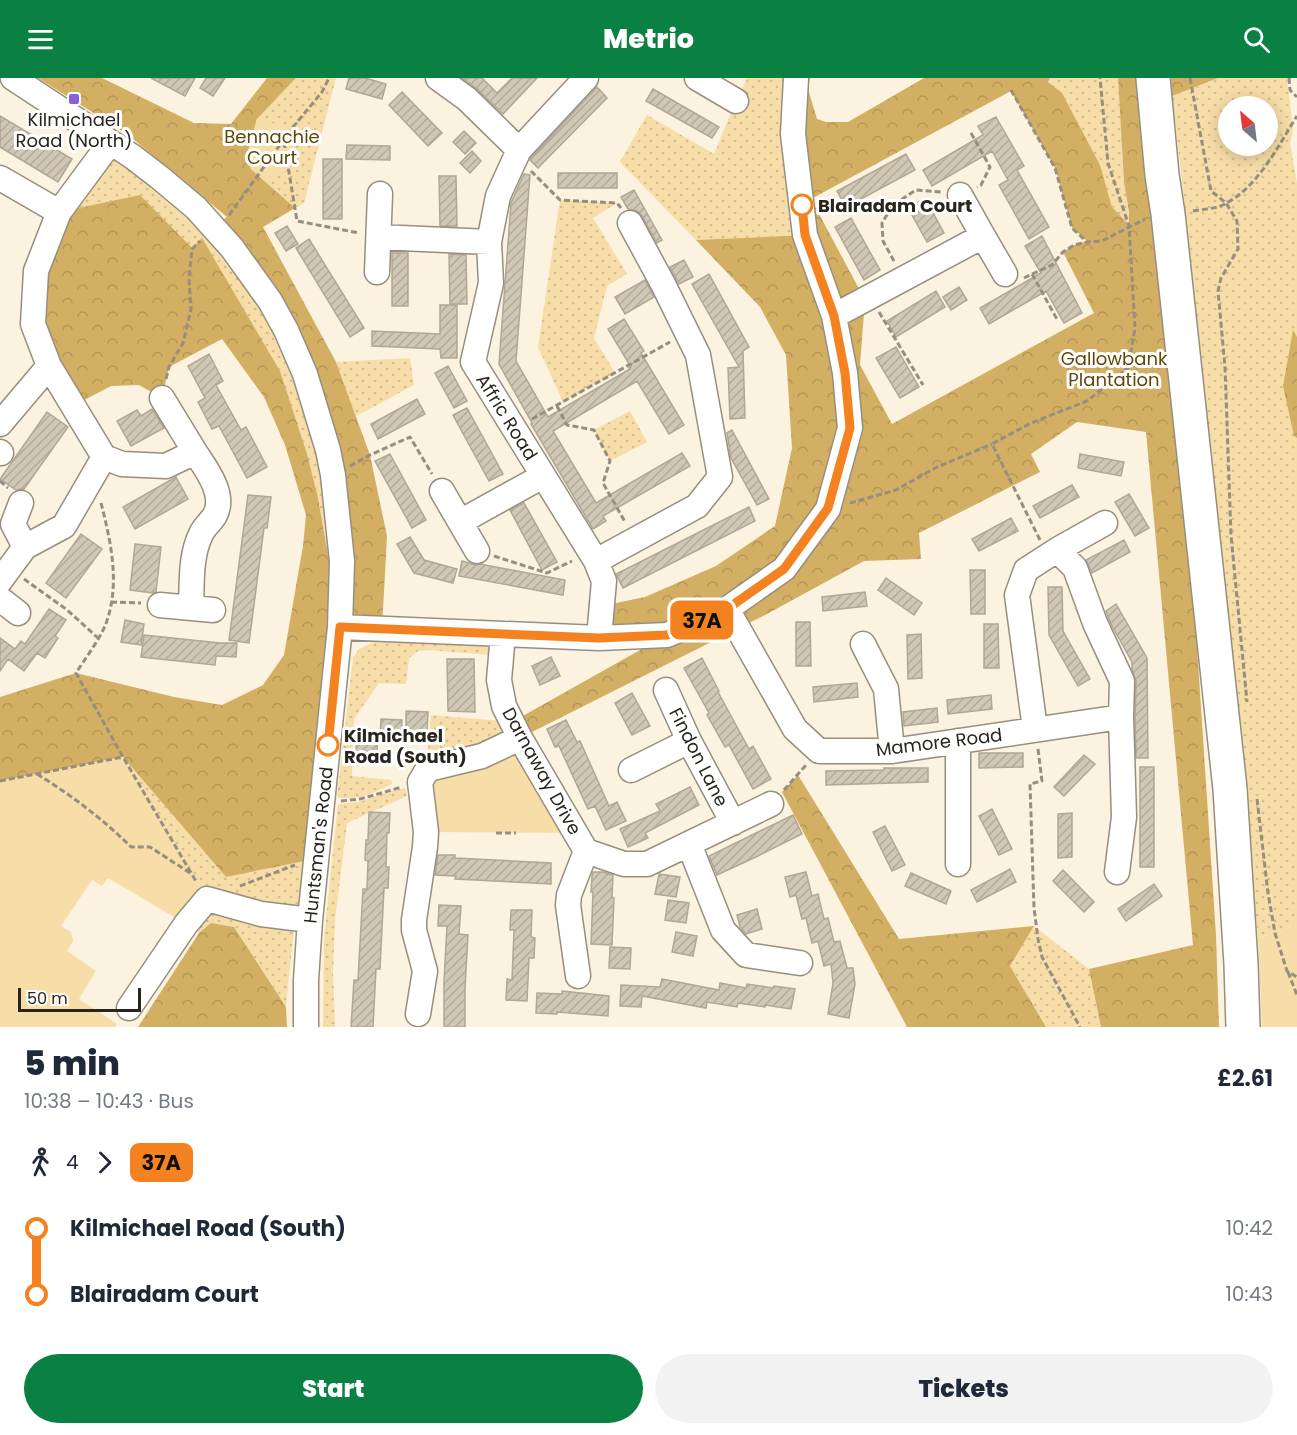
<!DOCTYPE html>
<html lang="en">
<head>
<meta charset="utf-8">
<style>
	body { margin:0; font-family:Poppins,sans-serif; background:#f2f2f3; color:#1f2937; height:100vh; display:flex; flex-direction:column; font-size:22px; white-space:nowrap }
	* { box-sizing:border-box; margin:0 }
	p { font-size:20px; color:#747a83 }
	.icon { flex:none; width:33px; height:33px; fill:none; stroke:currentColor; stroke-width:2; stroke-linecap:round; stroke-linejoin:round }
	.map { position:relative; height:949px; overflow:hidden }
	.sheet { display:flex; flex-direction:column; background:#fff; flex:1 }
	.sheet>* { flex:none }
	.badge { padding:0 12px; border-radius:9px; font-size:21px; line-height:39px }
	.needle { width:39px; rotate:332deg }
	.buttons { position:absolute; left:1218px; top:18px; display:grid; gap:12px }
	.buttons a { display:grid; place-items:center; width:60px; height:60px; border-radius:50%; background:#fff; box-shadow:0 3px 15px #0003; font-size:30px }
	.scale { position:absolute; left:18px; bottom:15px; width:123px; box-sizing:border-box; padding-left:6px; border:3px solid #28241e; border-top:0; font-size:16px; line-height:21px; white-space:nowrap; color:#28241e; -webkit-text-stroke:4px #fff; paint-order:stroke }
	.map>.badge { position:absolute; translate:-50% -50%; box-shadow:0 0 0 3px #fff }
	.legs { display:flex; align-items:center; gap:9px; height:66px; padding:0 24px; font-size:20px }
	.legs p { margin-inline-start:auto }
	.overview { display:flex; align-items:center; justify-content:space-between; height:102px; padding:0 24px }
	h1 { font-size:33px; font-weight:800; line-height:45px }
	.primary-button { display:flex; gap:12px; margin-top:auto; padding:12px 24px }
	.primary-button a { flex:1; height:69px; border-radius:36px; background:#0b8043; color:#fff; font-size:24px; font-weight:800; line-height:69px; text-align:center }
	.primary-button a+a { background:#f2f2f3; color:#1f2937 }
	ul { padding:0 24px; list-style:none }
	li { display:flex; align-items:center; gap:21px; height:66px; font-size:22px }
	li i { display:grid; place-items:center; width:9px; height:100%; margin:0 8px; background:currentColor }
	li i::after { content:''; width:15px; height:15px; margin:-8px; border:4px solid; border-radius:50%; background:#fff }
	li p { margin-inline-start:auto }
	li:first-child i { background:linear-gradient(#0000 50%,currentColor 0) }
	li:last-child i { background:linear-gradient(currentColor 50%,#0000 0) }
	header { display:flex; justify-content:space-between; align-items:center; height:78px; padding:0 24px; background:#0b8043; color:#fff; font-size:27px; font-weight:800 }
	.map>svg:first-child { display:block }
	.grass { fill:url(#grass-dots); fill-rule:evenodd }
	.forest { fill:url(#forest-crowns); fill-rule:evenodd }
	.park { fill:#f7dda7 }
	.building { fill:url(#building-hatch); stroke:#b0a796; stroke-width:1.5 }
	.lines { fill:none; stroke-linecap:round; stroke-linejoin:round }
	.minor-casing { stroke:#978f7e; stroke-width:27 }
	.highway-casing { stroke:#978f7e; stroke-width:36 }
	.path { stroke:#958e81; stroke-width:3; stroke-dasharray:6 3; stroke-linecap:butt }
	.minor { stroke:#fff; stroke-width:24 }
	.highway { stroke:#fff; stroke-width:33 }
	.line-1-casing { stroke:#fff; stroke-width:14 }
	.line-1 { stroke:#f58220; stroke-width:9 }
	.poi-dot { fill:#8760da; stroke:#fff; stroke-width:2 }
	.stop-1-dot { fill:#fff; stroke:#f58220; stroke-width:3 }
	.labels { text-anchor:middle; dominant-baseline:central; stroke-width:6; stroke-linejoin:round; paint-order:stroke }
	.poi-label { font-size:18px; fill:#28241e; stroke:#fff }
	.park-label { font-size:18px; fill:#5e4607; stroke:#fff }
	.stop-label { font-size:18px; font-weight:bold; fill:#28241e; stroke:#fff; text-anchor:start }
	.street-label { font-size:18px; fill:#28241e; stroke:#fff }
</style>
</head>
<body>
<header><svg class="icon" aria-label="menu" viewBox="0 0 24 24"><path d="M4 6h16M4 12h16M4 18h16"/></svg>Metrio<svg class="icon" aria-label="search" viewBox="0 0 24 24"><circle cx="10" cy="10" r="6"/><path d="M15 15l6 6"/></svg></header>
<div class="map">
<svg width="1297" height="949" viewBox="0 0 1297 949">
	<defs>
		<pattern id="grass-dots" width="8" height="8" patternUnits="userSpaceOnUse" patternTransform="scale(1.5)"><rect width="8" height="8" fill="#f7dda7"/><path d="M2 2h.1M6 6h.1" fill="none" stroke="#d4be8f" stroke-width="1.8" stroke-linecap="round"/></pattern>
		<pattern id="forest-crowns" width="20" height="18" patternUnits="userSpaceOnUse" patternTransform="scale(1.5)"><rect width="20" height="18" fill="#d3af63"/><path d="M2 6a3 3 0 1 1 6 0M12 15a3 3 0 1 1 6 0" fill="none" stroke="#b59656"/></pattern>
		<pattern id="building-hatch" width="6" height="6" patternUnits="userSpaceOnUse" patternTransform="scale(1.5)"><rect width="6" height="6" fill="#d0c7b5"/><path d="M-1 1l2-2M0 6l6-6M5 7l2-2" fill="none" stroke="#b3ab9b"/></pattern>
	</defs>
	<rect width="100%" height="100%" fill="#fbf2df"/>
	<path class="grass" d="M296,0H336L304,125L295,130L251,91L257,41Z
		M747,0H796L805,157L696,162L620,84L647,37L714,76L736,23Z
		M1050,0H1118L1124,104L1129,134V148L1112,129L1100,87L1048,4Z
		M1218,0H1287L1293,51L1290,65L1297,105V847L1258,860C1229,580 1206,298 1172,18ZM1228,28H1268V68H1228Z
		M110,65L183,118L287,268L316,355L332,500L318,420L201,161L192,171L140,117L59,134Z
		M560,122L617,125L593,140L627,196L607,208L594,260L615,295L563,324L538,269Z
		M410,280L414,307L356,338L336,284Z
		M630,333L647,364L610,383L594,352Z
		M381,561L486,567L492,577L427,572L418,573L409,580L406,606L379,605L354,641L352,698L391,702L392,706C373,715 359,723 337,719L353,580L359,571Z
		M431,637L512,644L520,660L426,694Z
		M123,679L226,799L305,783L310,842L295,840L286,929L234,849L211,845L199,855L186,846L207,821Z
		M405,710L407,718L347,745L335,842L333,895L335,949H323L324,860L338,726L359,724L387,714Z
		M1034,848L1089,891L1101,949H1046L1010,888Z"/>
	<path class="forest" d="M38,0H102L194,45L231,46L267,0H296L257,41L247,77L251,91L295,130L263,149L336,284L370,377L387,458L382,551L340,549L336,421L270,223L213,149L227,139L127,56Z
		M796,0H810L808,11L817,41L826,44H848L924,0H1050L1048,4L1062,15L1100,87L1112,129L1129,147V134L1124,104L1118,0H1142L1194,523L1216,857L1219,949H1101L1089,891L1193,867L1146,354L1077,344L1031,376L1040,394L919,455L921,481L864,483L767,536L520,660L512,644L665,558L599,560L602,528L645,519L716,488L775,448L792,370L786,277L760,229L696,162L805,157ZM1011,13L1055,90L1072,150L1087,163L1074,167L1063,174L1094,235L892,346L860,287L865,222L811,121Z
		M1171,0H1218L1172,18Z
		M140,117L192,170L202,160L280,293L307,376L318,420L332,500L322,632L305,783L226,799L123,679L0,703V619L76,595L174,619L222,627L263,607L284,577L303,468L306,437L285,367L264,319L222,261L169,289L162,320L139,307L111,308L73,328L33,246L59,134Z
		M1293,252L1297,259V360L1294,358L1283,308Z
		M798,697L899,861L1034,848L1010,888L1046,949H907L782,714Z
		M211,845L234,849L286,929L287,949H138L199,855Z"/>
	<path class="park" d="M257,41L299,52L289,91L267,105L251,91L247,77Z
		M520,660L576,755L426,754V694Z
		M123,679L207,821L186,846L108,800L102,808L92,802L61,848L71,854L73,863L67,873L96,893L79,921L117,946L115,949H0V703Z
		M1297,847V949H1262L1258,860Z"/>
	<path class="building" d="M151,0H195L185,18Z
		M206,0H225L213,18L200,10Z
		M349,0H365L386,6L382,21L346,11Z
		M462,0H482L497,15L512,0H537L503,36L477,11Z
		M597,9L607,20L538,90L530,82L531,80Z
		M653,11L719,49L712,60L646,23Z
		M402,14L442,55L428,68L389,27Z
		M0,38L72,81L58,104L0,69Z
		M996,39L1024,88L1017,92L1049,149L1029,161L999,107L1008,102L992,73L932,108L923,92L983,57L978,48Z
		M464,53L476,65L465,76L453,64Z
		M347,67L390,68V82L346,81Z
		M472,73L481,83L470,95L460,85Z
		M906,76L915,92L846,129L837,113Z
		M323,81H342V141H323Z
		M558,95H617V110H558Z
		M524,96L530,97L516,283L548,339L630,291L629,290L631,289L608,251L624,241L644,273L641,275L684,347L669,356L637,303L553,353L596,425L682,375L690,388L603,438L606,443L593,451L534,351L531,346L532,345L499,286L511,125Z
		M439,98H456L457,148H440Z
		M634,112L662,162L657,165L642,138L637,133L628,131L621,119Z
		M925,120L944,155L927,164L908,130Z
		M851,140L880,192L864,202L835,149Z
		M287,148L298,166L286,173L275,155Z
		M1042,158L1082,235L1064,245L1046,213L989,246L980,230L1041,195L1025,168Z
		M309,161L364,250L350,259L296,170Z
		M392,175H408V228H392Z
		M449,176L466,177L467,226H450Z
		M684,182L693,199L679,206L670,189Z
		M709,196L749,269L743,273L745,340L730,341L728,290L739,289L692,206Z
		M645,202L654,219L625,236L615,219Z
		M959,209L967,222L951,232L943,219Z
		M936,213L945,229L896,259L887,243Z
		M440,227H457V280H441L440,271L372,268V253L440,256Z
		M896,269L919,309L900,320L876,280Z
		M209,276L223,303L216,307L241,352L246,349L267,389L247,400L219,348L212,351L198,324L205,320L188,288Z
		M448,288L467,323L454,330L435,295Z
		M417,321L425,336L378,361L371,346Z
		M467,330L503,396L489,403L453,337Z
		M152,331L164,350L131,368L117,343L137,332L141,338Z
		M47,334L68,349L24,411L16,412L0,401Z
		M732,352L769,421L757,427L731,380L727,355Z
		M390,376L426,442L412,450L375,383Z
		M1080,376L1124,384L1121,398L1078,390Z
		M176,399L188,421L135,451L123,429Z
		M1072,407L1079,419L1040,440L1033,428Z
		M1129,416L1149,450L1135,458L1115,424Z
		M248,417L271,419L267,450H264L249,565L229,562Z
		M524,425L557,484L542,492L510,432Z
		M749,429L755,443L623,510L616,496Z
		M1011,440L1018,453L979,473L972,461Z
		M81,456L102,471L66,520L46,505Z
		M410,459L424,482L457,491L453,505L414,495L397,466Z
		M1124,462L1130,474L1092,495L1086,482Z
		M135,466L161,469L156,514L153,515L130,512Z
		M462,483L476,487L480,486L565,502L563,517L459,498Z
		M970,492H985V536H971Z
		M886,500L922,525L914,537L878,512Z
		M1048,509H1062L1063,553L1090,601L1078,608L1049,557Z
		M865,514L867,528L823,533L822,519Z
		M1116,526L1147,580L1148,680H1136L1135,639L1136,603L1132,592V584L1111,546L1106,533Z
		M49,531L66,542L55,558L58,560L45,580L37,575L24,593L8,581L0,593V560L15,571L21,563L25,566Z
		M125,542L144,546L141,567L121,564Z
		M796,544H810L811,588H796Z
		M984,546H998L999,590H984Z
		M921,556L922,600L908,601L907,557Z
		M144,557L220,565H237L236,579L216,578L215,587L141,579Z
		M551,579L560,598L540,607L532,588Z
		M702,580L719,613L718,614L749,671L753,668L771,701L753,711L729,667L725,669L707,637L709,635L684,590Z
		M447,581H474L475,634L448,633Z
		M857,605L858,619L814,624L813,609Z
		M632,615L650,648L632,657L615,625Z
		M991,617L992,631L948,636L947,622Z
		M937,630L938,644L904,648L903,634Z
		M406,633L428,634L427,654L406,653Z
		M381,641L402,642L401,663L380,662Z
		M566,642L577,664L580,663L609,728L617,724L626,743L606,752L595,728L588,731L559,668L555,669L547,651Z
		M357,653L378,654L377,674L356,673Z
		M979,675H1023V689L979,690Z
		M1084,677L1095,686L1064,718L1054,709Z
		M1140,689H1154V789H1140Z
		M884,690H928V704L826,707V693L884,692Z
		M690,709L699,727L645,755L648,760L628,769L620,751L660,733L656,726Z
		M992,731L1012,771L999,777L979,738Z
		M369,734L390,735L389,755H387L386,789H389L388,810H384L380,891H376L373,949H351L354,902H358L363,811H367L368,783L365,782L366,762H368Z
		M1072,735V779L1058,780V736Z
		M793,737L802,756L758,778L717,797L709,778Z
		M885,748L905,787L892,793L873,754Z
		M438,777H455V780L551,785V806L455,801L456,798L435,797Z
		M1010,791L1016,804L977,824L971,812Z
		M1063,792L1094,824L1084,834L1053,803Z
		M593,794H603L613,797L612,819L614,820L612,867L591,866L593,814H591L592,798Z
		M806,794L812,818L818,816L824,841L828,840L834,864L840,863L847,890H853L855,906L849,940L828,936L833,905L831,886L824,888L818,863L812,865L806,840L802,841L796,817L790,819L785,799Z
		M911,795L951,813L946,826L905,808Z
		M659,796L680,799L676,819L655,816Z
		M1154,806L1162,818L1126,843L1118,831Z
		M668,822L689,825L686,845L665,842Z
		M439,827L461,828L459,856L468,857L465,910V949H444V903L447,848H438Z
		M757,831L762,851L746,856L740,849L737,837Z
		M511,832H532L531,859L535,860L534,880H529L527,923L506,922L507,901L512,902L514,852H510Z
		M676,854L697,858L693,878L672,874Z
		M610,869L631,870L630,891L609,890Z
		M662,901L719,912L720,905L746,910L747,906L773,910L774,908L795,911L791,931L765,927V929L738,925L737,929L707,924L706,930L642,918L641,929L620,928L621,907L660,909Z
		M562,913L609,918L608,938L557,934V936L536,935L537,915L562,916Z"/>
	<g class="lines">
		<defs>
			<path id="minor" d="M13,0L133,79L159,99L196,130L232,170L270,223L286,252L305,296L328,372L333,397L342,483L340,549L310,842L306,902V949
				M438,0L467,21L519,72
				M586,0L519,72L498,118L489,164L491,205L473,284L596,483L604,503L599,560
				M697,0L736,23
				M110,65L59,134L36,193L33,246L49,288L104,379L122,386L166,388L195,374C206,391 226,416 215,437C211,444 204,449 201,456C190,478 192,506 191,530
				M0,100L59,134
				M983,158L1005,196
				M379,159L489,164
				M377,194L380,116
				M834,238L983,158L960,117
				M162,320L195,374
				M0,346L49,288
				M0,374L1,375
				M442,413L477,473
				M21,425L13,446L25,469
				M460,444L543,398
				M1057,472L1075,490L1095,545L1122,603L1121,639L1124,739L1117,794
				M596,483L697,428L720,399L698,277L663,206L630,145
				M0,503L25,469L64,448L104,379
				M0,521L18,535
				M160,527L213,532
				M727,531L795,651L819,673H892L1121,639
				M340,549L599,560L667,557L727,531L784,491L828,431L850,350L845,295L834,238L805,157L793,56L796,0
				M503,556L499,602L504,628L520,660L586,773L624,786H647L771,726
				M863,566L886,611L892,673
				M666,612L689,663L733,745
				M1035,651L1017,517L1026,492L1057,472L1105,445
				M958,663V786
				M631,692L689,663
				M689,766L723,852L746,877L800,885
				M578,898L568,827L569,817L586,773
				M129,930L186,846L207,821L261,836L310,842
				M418,936L425,893L414,852V842L425,769L426,754L420,704L426,694L432,690L482,678L520,660"/>
			<path id="highway" d="M1153,0L1162,97L1168,136L1230,711L1241,886L1243,949"/>
		</defs>
		<use href="#minor" class="minor-casing"/>
		<use href="#highway" class="highway-casing"/>
		<path class="path" d="M1190,0L1211,113L1226,125L1237,143L1238,171L1221,200L1218,213L1225,289L1231,457L1247,624
			M1289,0L1290,12L1297,19
			M1011,12L1055,90L1072,150L1087,164
			M971,55L990,89L981,107L977,109
			M284,64L297,143L359,155
			M531,93L560,122L617,125L621,130
			M1193,133C1204,131 1215,131 1225,126C1258,109 1278,68 1297,38
			M229,137L293,49L322,14L329,0
			M894,183L883,163L882,145L893,127L916,112L942,114
			M1032,196L1058,243
			M1024,200L1052,187L1063,174L1074,167L1087,164L1102,163L1145,141
			M879,234L923,307
			M166,301L169,289L183,265L191,231L189,201L192,171L200,163
			M557,328L567,347L594,352L610,383L603,405L625,444
			M532,341L670,264
			M350,388L370,377L410,359L432,396
			M0,403L8,410
			M101,425C111,464 121,508 105,548C99,562 85,581 76,595L123,679L197,805
			M850,425L896,412L935,390L992,366
			M1040,462L992,366L1031,345L1087,323L1128,290L1135,250L1129,148L1108,85L1100,0
			M494,478L547,495L572,483
			M24,501L66,531L98,560
			M111,524L141,525
			M1038,671L1042,703L1030,706L1034,830L1038,861L1042,879L1080,949
			M37,696C71,717 103,741 131,769H150L190,795
			M0,703L123,679
			M784,712L806,687
			M1257,721L1268,815L1275,855L1287,893L1297,899
			M341,723L360,721L402,709
			M496,755H516
			M240,808L295,787
			M1288,894L1297,917"/>
		<use href="#minor" class="minor"/>
		<use href="#highway" class="highway"/>
	</g>
	<g class="lines">
		<defs>
			<path id="line-1" d="M328,667L340,549L599,560L667,557L727,531L784,491L828,430L850,350L845,295L834,238L805,157L802,127"/>
		</defs>
		<use href="#line-1" class="line-1-casing"/>
		<use href="#line-1" class="line-1"/>
	</g>
	<rect class="poi-dot" x="68" y="15" width="12" height="12" rx="3"/>
	<g class="stop-1-dot">
		<circle cx="802" cy="127" r="10"/>
		<circle cx="328" cy="667" r="10"/>
	</g>
	<g class="labels">
		<g class="poi-label">
			<text x="74" y="41">Kilmichael<tspan x="74" dy="21">Road (North)</tspan></text>
		</g>
		<g class="park-label">
			<text x="272" y="58">Bennachie<tspan x="272" dy="21">Court</tspan></text>
			<text x="1114" y="280">Gallowbank<tspan x="1114" dy="21">Plantation</tspan></text>
		</g>
		<g class="stop-label">
			<text x="818" y="127">Blairadam Court</text>
			<text x="344" y="657">Kilmichael<tspan x="344" dy="21">Road (South)</tspan></text>
		</g>
		<g class="street-label">
			<text transform="translate(507 339) rotate(58)">Affric Road</text>
			<text transform="translate(939 664) rotate(-7)">Mamore Road</text>
			<text transform="translate(699 679) rotate(63)">Findon Lane</text>
			<text transform="translate(542 693) rotate(61)">Darnaway Drive</text>
			<text transform="translate(318 767) rotate(-84)">Huntsman's Road</text>
		</g>
	</g>
</svg>
<div class="buttons">
<a><svg class="needle" viewBox="-14 -14 28 28"><path d="M0-13l5 13h-10z" fill="#e53935"/><path d="M0 13l5-13h-10z" fill="#747a83"/></svg></a>
</div>
<div class="scale">50 m</div>
<b class="badge" style="left:702px;top:542px;background:#f58220;color:#111">37A</b>
</div>
<section class="sheet">
<div class="overview"><div><h1>5 min</h1><p>10:38 – 10:43 · Bus</p></div><b>£2.61</b></div>
<div class="legs"><svg class="icon" aria-label="walk" viewBox="0 0 24 24"><circle cx="13" cy="4" r="2"/><path d="M13 8l-2 6 4 7M11 14l-3 7M7 12l3-4h3l4 4"/></svg>4<svg class="icon" aria-label="forward" viewBox="0 0 24 24"><path d="M9 5l7 7-7 7"/></svg><b class="badge" style="background:#f58220;color:#111">37A</b></div>
<ul>
<li><i style="color:#f58220"></i><b>Kilmichael Road (South)</b><p>10:42</p></li>
<li><i style="color:#f58220"></i><b>Blairadam Court</b><p>10:43</p></li>
</ul>
<div class="primary-button"><a>Start</a><a>Tickets</a></div>
</section>
</body>
</html>
